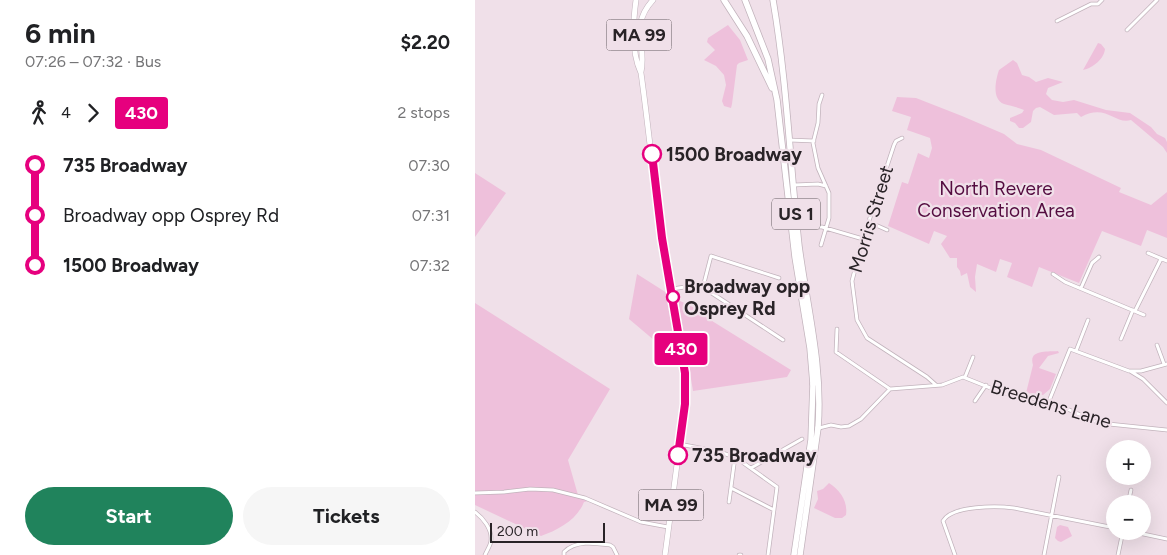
<!DOCTYPE html>
<html lang="en">
<head>
<meta charset="utf-8">
<style>
	body { margin:0; font-family:Figtree,sans-serif; background:#f6f6f6; color:#202124; height:100vh; display:flex; flex-direction:column; font-size:19px; white-space:nowrap }
	* { box-sizing:border-box; margin:0 }
	p { font-size:16px; color:#757577 }
	.icon { flex:none; width:28px; height:28px; fill:none; stroke:currentColor; stroke-width:2; stroke-linecap:round; stroke-linejoin:round }
	.map { position:relative; flex:1; overflow:hidden }
	.sheet { display:flex; flex-direction:column; background:#fff; width:475px }
	.sheet>* { flex:none }
	.badge { padding:0 10px; border-radius:4px; font-size:18px; line-height:32px }
	.buttons { position:absolute; left:631px; top:440px; display:grid; gap:10px }
	.buttons a { display:grid; place-items:center; width:45px; height:45px; border-radius:50%; background:#fff; box-shadow:0 5px 20px #0002; font-size:25px }
	.scale { position:absolute; left:15px; bottom:12px; width:115px; box-sizing:border-box; padding-left:5px; border:2px solid #292327; border-top:0; font-size:14px; line-height:18px; white-space:nowrap; color:#292327; -webkit-text-stroke:4px #f0e0e9; paint-order:stroke }
	.map>.badge { position:absolute; translate:-50% -50%; box-shadow:0 0 0 2px #fff }
	.legs { display:flex; align-items:center; gap:8px; height:55px; padding:0 25px; font-size:16px }
	.legs p { margin-inline-start:auto }
	.overview { display:flex; align-items:center; justify-content:space-between; height:85px; padding:0 25px }
	h1 { font-size:28px; font-weight:700; line-height:38px }
	.action { display:flex; gap:10px; margin-top:auto; padding:10px 25px }
	.action a { flex:1; height:58px; border-radius:30px; background:#20835c; color:#fff; font-size:20px; font-weight:700; line-height:58px; text-align:center }
	.action a+a { background:#f6f6f6; color:#202124 }
	ul { padding:0 25px; list-style:none }
	li { display:flex; align-items:center; gap:18px; height:50px; font-size:19px }
	li i { display:grid; place-items:center; width:8px; height:100%; margin:0 6px; background:currentColor }
	li i::after { content:''; width:12px; height:12px; margin:-6px; border:4px solid; border-radius:50%; background:#fff }
	li p { margin-inline-start:auto }
	li:first-child i { background:linear-gradient(#0000 50%,currentColor 0) }
	li:last-child i { background:linear-gradient(currentColor 50%,#0000 0) }
	main { display:flex; flex:1; min-height:0 }
	.map>svg:first-child { display:block }
	.green { fill:#eec0db }
	.lines { fill:none; stroke-linecap:round; stroke-linejoin:round }
	.minor-casing { stroke:#c2b3bc; stroke-width:4.5 }
	.primary-casing { stroke:#c2b3bc; stroke-width:6 }
	.trunk-casing { stroke:#c2b3bc; stroke-width:7 }
	.motorway-casing { stroke:#c2b3bc; stroke-width:7 }
	.minor { stroke:#fff; stroke-width:3 }
	.primary { stroke:#fff; stroke-width:5 }
	.trunk { stroke:#fff; stroke-width:5.5 }
	.motorway { stroke:#fff; stroke-width:5.5 }
	.line-1-casing { stroke:#fff; stroke-width:11 }
	.line-1 { stroke:#e6007e; stroke-width:8 }
	.stop-1-dot { fill:#fff; stroke:#e6007e; stroke-width:2.5 }
	.labels { text-anchor:middle; dominant-baseline:central; stroke-width:4.5; stroke-linejoin:round; paint-order:stroke }
	.shield { fill:#f0e0e9; stroke:#655c61; stroke-width:1 }
	.shield-label { font-size:18px; font-weight:bold; fill:#292327 }
	.stop-label { font-size:19px; font-weight:bold; fill:#292327; stroke:#f0e0e9; text-anchor:start }
	.park-label { font-size:19px; fill:#540c40; stroke:#f0e0e9 }
	.street-label { font-size:19px; fill:#292327; stroke:#f0e0e9 }
</style>
</head>
<body>
<main>
<section class="sheet">
<div class="overview"><div><h1>6 min</h1><p>07:26 – 07:32 · Bus</p></div><b>$2.20</b></div>
<div class="legs"><svg class="icon" aria-label="walk" viewBox="0 0 24 24"><circle cx="13" cy="4" r="2"/><path d="M13 8l-2 6 4 7M11 14l-3 7M7 12l3-4h3l4 4"/></svg>4<svg class="icon" aria-label="forward" viewBox="0 0 24 24"><path d="M9 5l7 7-7 7"/></svg><b class="badge" style="background:#e6007e;color:#fff">430</b><p>2 stops</p></div>
<ul>
<li><i style="color:#e6007e"></i><b>735 Broadway</b><p>07:30</p></li>
<li><i style="color:#e6007e"></i><span>Broadway opp Osprey Rd</span><p>07:31</p></li>
<li><i style="color:#e6007e"></i><b>1500 Broadway</b><p>07:32</p></li>
</ul>
<div class="action"><a>Start</a><a>Tickets</a></div>
</section>
<div class="map">
<svg width="692" height="555" viewBox="0 0 692 555">
	<rect width="100%" height="100%" fill="#f0e0e9"/>
	<path class="green" d="M253,25L265,40L273,60L264,63L262,65L257,104L256,108L249,106L247,101L251,85L249,75L241,66L229,60L240,50L232,42L233,38Z
		M623,43L626,44L630,49C629,59 618,68 608,70Z
		M538,60L542,63L547,75L554,77L561,82L573,78L588,82L573,88L571,94L577,100L588,102L599,100L631,110L655,113L676,127L682,134L690,138L692,142V153L688,147L656,120C640,125 631,103 606,117L602,113L579,115L565,107L561,108L558,111L556,122L548,128H544L540,123L535,121V118L547,113L549,110C542,107 536,106 529,104C516,99 521,79 524,70Z
		M422,97L441,98L487,116L529,134L542,144L566,150L646,188L644,192L676,205L692,192V238L672,230L666,246L627,231L604,283L564,267L557,287L532,277L537,263L525,259L521,272L502,264L500,277L501,292L495,287L492,273L486,276L485,271L482,267V258H475L466,244L472,236L459,231L454,244L413,226L427,182L433,184L443,153L454,158L457,148L455,138L432,130L436,117L417,111Z
		M0,173L31,193L0,237Z
		M162,274L192,293L202,356L199,357L154,319Z
		M203,300L222,309L221,311L316,370L312,377L218,391Z
		M0,303L135,389L93,460L103,495L113,501L109,502C102,520 83,530 66,536L0,505Z
		M583,351L584,353L573,356L564,368L581,374L575,389L568,395L551,393L558,365C553,349 573,352 583,351Z
		M354,483C365,490 373,501 371,515L367,518H360L339,508L343,499L342,491L348,489Z
		M585,525L593,527L597,536L586,542L583,541L580,538L582,527Z"/>
	<g class="lines">
		<defs>
			<path id="minor" d="M582,21L616,4H623L627,0
				M652,30L682,0
				M427,138L421,141L419,145L388,239L377,281L382,320L392,338L452,377L461,385
				M314,140L339,141
				M319,185L343,184L351,186
				M394,222L412,230
				M323,227H347L388,239
				M346,245L354,218V193L343,168L338,143L343,123L344,104L347,95
				M673,253L692,261
				M578,274L590,282L669,315
				M228,287L236,256L304,278
				M606,288L617,263L624,257
				M197,289L216,286H226L308,340
				M660,311L686,259
				M362,329L361,352L415,389
				M646,339L658,310
				M682,345L689,364
				M601,351L613,320
				M655,371L668,379L692,403
				M490,377L498,357
				M500,401L511,385
				M574,401L595,349L654,371H666L692,364
				M344,428L356,425L366,427L374,426L386,419L415,389L467,385L488,377L528,393L574,401L624,423L692,430
				M204,444L241,451L260,457L302,487L293,555
				M276,468L327,439
				M256,488L299,510
				M0,493L29,492L55,489L78,490L110,498L166,522L193,527
				M254,502L260,457
				M653,504L656,490
				M0,512C8,518 17,529 16,540C16,545 12,550 10,555
				M654,531L692,539
				M89,555V552C101,540 120,543 135,545L138,547L142,555
				M264,555H266
				M480,555L468,521C477,505 523,506 539,508L640,528
				M569,555L584,477
				M643,555L648,531"/>
			<path id="primary" d="M161,0C158,22 156,52 166,73C174,130 179,189 189,246C197,297 212,352 210,404L190,555
				M166,72C172,45 154,26 178,0"/>
			<path id="trunk" d="M249,0L272,36L297,88
				M270,0L293,59L302,100L320,257L335,348L338,384
				M298,0C312,81 315,164 324,246C332,307 348,366 343,428"/>
			<path id="motorway" d="M319,555L336,440L338,384
				M325,555L343,428"/>
		</defs>
		<use href="#minor" class="minor-casing"/>
		<use href="#primary" class="primary-casing"/>
		<use href="#trunk" class="trunk-casing"/>
		<use href="#motorway" class="motorway-casing"/>
		<use href="#minor" class="minor"/>
		<use href="#primary" class="primary"/>
		<use href="#trunk" class="trunk"/>
		<use href="#motorway" class="motorway"/>
	</g>
	<g class="lines">
		<defs>
			<path id="line-1" d="M177,154L187,238L210,373V404L203,455"/>
		</defs>
		<use href="#line-1" class="line-1-casing"/>
		<use href="#line-1" class="line-1"/>
	</g>
	<g class="stop-1-dot">
		<circle cx="177" cy="154" r="9"/>
		<circle cx="198" cy="297" r="6"/>
		<circle cx="203" cy="455" r="9"/>
	</g>
	<g class="labels">
		<g class="shield">
			<rect x="131.5" y="19.5" width="65" height="31" rx="4"/>
			<rect x="297" y="198.5" width="48" height="31" rx="4"/>
			<rect x="163.5" y="489.5" width="65" height="31" rx="4"/>
		</g>
		<g class="shield-label">
			<text x="164" y="35">MA 99</text>
			<text x="321" y="214">US 1</text>
			<text x="196" y="505">MA 99</text>
		</g>
		<g class="stop-label">
			<text x="191" y="154">1500 Broadway</text>
			<text x="209" y="286">Broadway opp<tspan x="209" dy="22">Osprey Rd</tspan></text>
			<text x="217" y="455">735 Broadway</text>
		</g>
		<g class="park-label">
			<text x="521" y="188">North Revere<tspan x="521" dy="22">Conservation Area</tspan></text>
		</g>
		<g class="street-label">
			<text transform="translate(396 219) rotate(-73)">Morris Street</text>
			<text transform="translate(576 404) rotate(17)">Breedens Lane</text>
		</g>
	</g>
</svg>
<div class="buttons">
<a>+</a>
<a>−</a>
</div>
<div class="scale">200 m</div>
<b class="badge" style="left:206px;top:349px;background:#e6007e;color:#fff">430</b>
</div>
</main>
</body>
</html>
